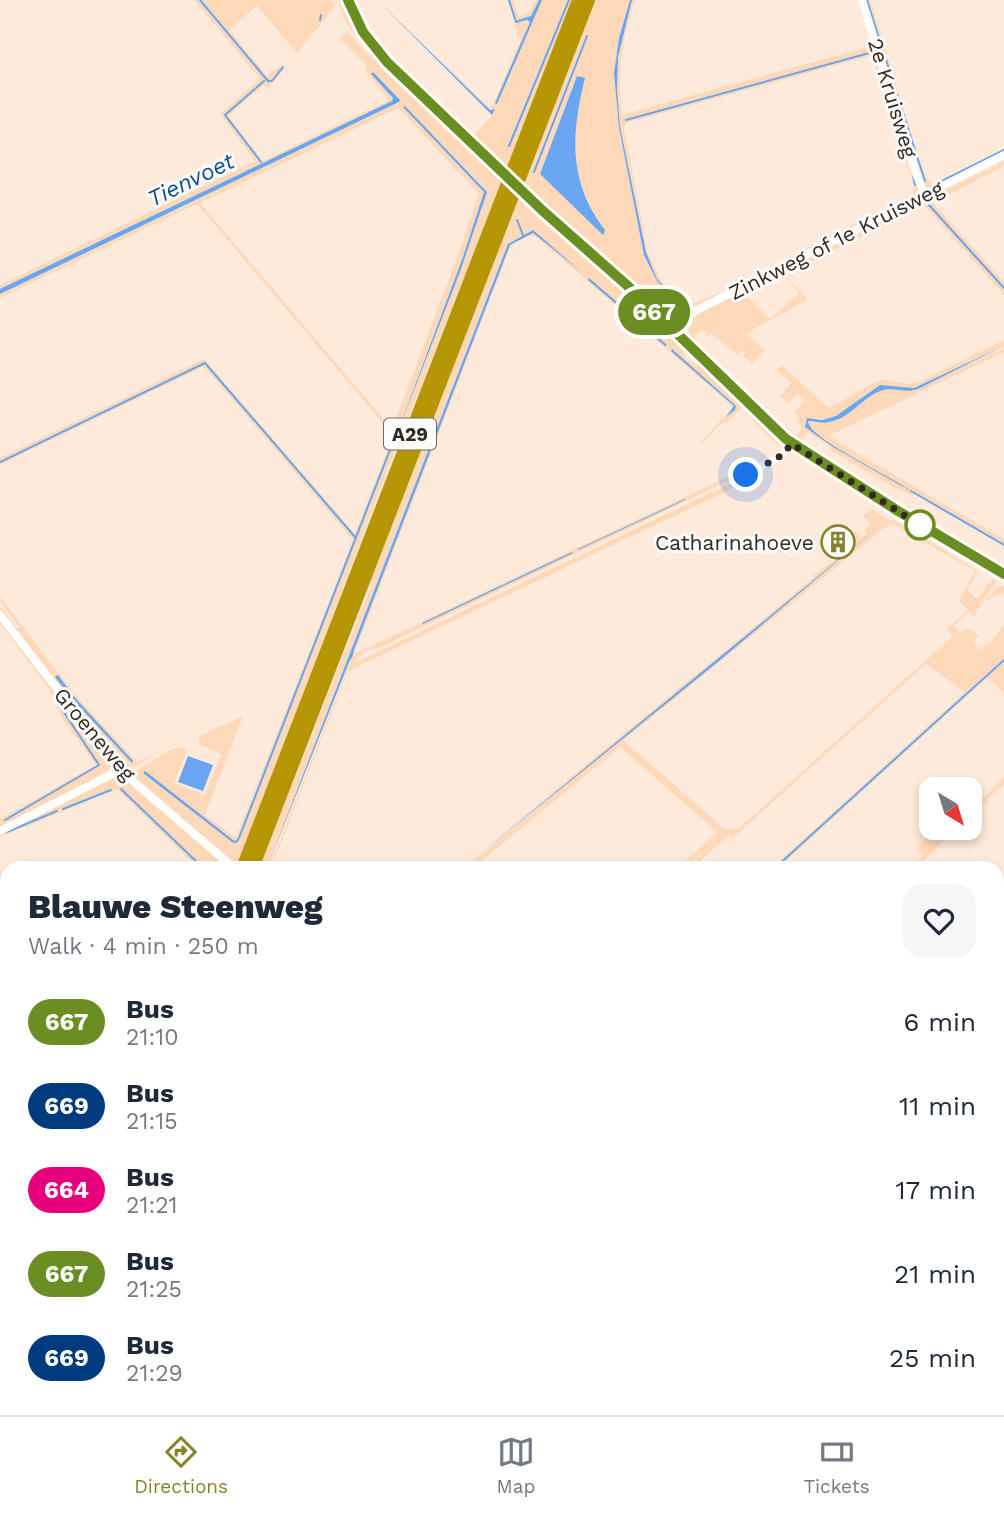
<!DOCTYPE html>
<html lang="en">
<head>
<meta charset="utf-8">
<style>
	body { margin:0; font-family:"Work Sans",sans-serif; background:#f6f6f7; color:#1f2937; height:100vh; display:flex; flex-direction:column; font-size:26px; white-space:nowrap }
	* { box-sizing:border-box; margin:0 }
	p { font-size:23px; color:#747a83 }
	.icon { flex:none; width:38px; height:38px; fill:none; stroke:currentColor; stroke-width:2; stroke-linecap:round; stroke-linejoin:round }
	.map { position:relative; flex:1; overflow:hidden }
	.panel { position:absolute; left:0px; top:861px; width:1004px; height:555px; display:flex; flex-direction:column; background:#fff; border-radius:21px 21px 0 0; box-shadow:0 4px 10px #0003 }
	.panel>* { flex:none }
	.badge { padding:0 14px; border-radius:23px; font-size:24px; line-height:46px }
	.needle { width:46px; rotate:142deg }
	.controls { position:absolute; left:919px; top:777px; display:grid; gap:14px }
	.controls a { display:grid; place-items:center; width:63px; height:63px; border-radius:14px; background:#fff; box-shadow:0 4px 10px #0003; font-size:35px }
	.you { position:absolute; width:35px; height:35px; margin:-18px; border:5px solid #fff; border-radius:50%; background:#1a73e8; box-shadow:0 0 0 10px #1a73e833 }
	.map>.badge { position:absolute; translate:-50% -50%; box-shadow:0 0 0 4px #fff }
	.round { display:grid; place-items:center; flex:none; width:74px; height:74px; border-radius:21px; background:#f6f6f7 }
	.overview { display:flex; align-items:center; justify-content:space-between; height:119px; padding:0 28px }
	h1 { font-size:33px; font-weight:800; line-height:52px }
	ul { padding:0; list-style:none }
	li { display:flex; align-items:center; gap:21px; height:84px; padding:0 28px }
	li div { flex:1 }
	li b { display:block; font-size:26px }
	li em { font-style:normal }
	li .badge { min-width:77px; font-weight:700; text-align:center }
	.tabs { display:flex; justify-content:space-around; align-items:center; height:98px; border-top:2px solid #e0e1e3; background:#fff; font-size:19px; color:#747a83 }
	.tabs a { display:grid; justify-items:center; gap:4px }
	.tabs .on { color:#87832c }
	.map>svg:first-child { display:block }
	.green { fill:#fdd9b9; fill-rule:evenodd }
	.water { fill:#69a5f1 }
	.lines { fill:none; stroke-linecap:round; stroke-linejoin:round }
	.stream { stroke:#69a5f1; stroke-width:2 }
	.minor { stroke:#fff; stroke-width:8 }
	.highway { stroke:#b79606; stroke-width:12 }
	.line-casing { stroke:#fff; stroke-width:16 }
	.line { stroke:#6b8e23; stroke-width:10 }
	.walk { stroke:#35291f; stroke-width:7; stroke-dasharray:0 12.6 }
	.stop-dot { fill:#fff; stroke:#6b8e23; stroke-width:3.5 }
	.labels { text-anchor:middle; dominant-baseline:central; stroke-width:6; stroke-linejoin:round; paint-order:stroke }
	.shield { fill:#fbfbfb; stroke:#706861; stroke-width:2 }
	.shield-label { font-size:19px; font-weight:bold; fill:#35291f }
	.street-label { font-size:21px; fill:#35291f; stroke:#fbfbfb }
	.poi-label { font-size:21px; fill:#35291f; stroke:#fbfbfb; text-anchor:end }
	.water-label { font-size:23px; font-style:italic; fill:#114d91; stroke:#fbfbfb }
</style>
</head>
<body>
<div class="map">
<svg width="1004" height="1415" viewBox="0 0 1004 1415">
	<rect width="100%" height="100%" fill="#fdeada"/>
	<path class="green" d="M194,0H331L333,3L336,0L333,9L297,53L257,6L229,30L267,76L281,65L285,69L267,88L263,85L228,116L263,161L389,100L364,70L367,66L340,39L347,31L366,52L386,67L499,175L503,163L497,162L394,64L383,50L475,134L491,117L493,108L490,110L379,0L489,108L493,105L520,41L508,0H513L519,17L529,12L535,0H539L531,16L516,23L530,21L495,103L496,104L542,0H573L379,492L237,868H232L234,860L227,858L132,776L136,771L170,750L182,747L187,751L174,783L205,795L221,754L200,745L198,739L200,736L243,716L205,815L236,838L353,540L204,366L0,465V458L204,359L355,534L393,435L198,205H194L0,298V294L399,102V100L372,73L371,74L393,98L392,101L0,289V285L255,161L220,114L260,79ZM405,106L486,190L460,272L395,436L463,257L484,191ZM398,108L479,193L458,255L392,429L200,203Z
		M339,0H344L370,51C354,37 342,21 339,0Z
		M595,0H630L619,38L614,73L619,128L644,255L657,281L682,307L657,279L646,252L620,127L617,90L618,57L632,0H635C622,39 616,75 622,115L868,47L869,50H875L919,188L916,190L918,195L734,289L675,316L668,314L531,195L528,202L612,278L672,338L706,367L685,354L683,356L713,375L745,405L727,423L724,421L702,443L700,442L732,409L728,402L535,236C525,233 514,242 509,250L354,654L737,472L740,475L377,649L366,650L354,663L744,477L746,482L348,671L271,868H269L352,658L354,650L510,245L533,233L584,274L533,230L508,244L267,868H259L372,584L370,583L393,523ZM873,55L914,186L913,194L723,292L686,306L662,282L648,254L624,128L626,123ZM577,76L584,79C570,136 569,180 605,230L540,174Z
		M864,0H870L920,164L925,176L934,185L1004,149V153L929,189L926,188Z
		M1004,158V161L924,201L1004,162V166L933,203L1004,282V295L924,205L790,272L786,276L808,300L752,330L747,335L765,351L752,364L743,355L746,352L744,350L737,355L711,333L707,337V332L701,330L695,335V338L709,358C697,348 680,330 693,316L745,289L748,293L746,295L770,319L798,294V291L782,273L752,287V285Z
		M1004,340V346L914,388L880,385C864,394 850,410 833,417C823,421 815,416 806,420L805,426L833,447L911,491C894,478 809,439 808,421L820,423L834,421L879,391L887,389L914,391L1004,348V352L828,436L1004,539V544L916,493L914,496L893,487L830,450L831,447L809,432L799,444L794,439L801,430V425L795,420L799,419L795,412L805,400L797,394L789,403L780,396L791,383L777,370L781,365L829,408L882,379L908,384L919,382Z
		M745,406L784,443L785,447C768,442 754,419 743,408Z
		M852,488H853L928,534L871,502Z
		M871,509L891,521L893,519L978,571L967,590L977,599L993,578L997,581L979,605L999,586H1004V594C991,595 979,603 974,616L969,611L954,626L960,632L967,628L979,635L973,643L981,650L988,642L990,643L1004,624V694L990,678L985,679L778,868H772L965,692L926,664L733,838L729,835L692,868H686L720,837L684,868H678L717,832L620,747L473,868H465L689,684L460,868L766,617L814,577L813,575C825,567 835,560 847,550L842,543L855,532L862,537L867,534L864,530L871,525L863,516ZM884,524L718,661L733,646ZM893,524L975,571L959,600L968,610L947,629L953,636L744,824L734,830L724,828L624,741L625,739L884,528Z
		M0,597L77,697L137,762L265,702L172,745L126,771L0,611V606L17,628L19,627L0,601Z
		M0,618L110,762L111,767L105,774L0,828V819L96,765L63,720L48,687L0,624Z
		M113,776L126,779L228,868H198L117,789L0,837V833Z
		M1004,777V784L970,816V811Z
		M952,828H957L916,868H911L923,855L916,849L927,836L931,835L939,841Z
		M7,1389V1409H23L21,1415H0V1402Z
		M520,1409H572L574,1415H522Z
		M584,1409H624L626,1415H585Z"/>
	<path class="water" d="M377,0L490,110L495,109L492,115Z
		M539,0H542L497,104L495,103L530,22L527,20L516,23L515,21L531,16Z
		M630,0H632L618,57L617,90L620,127L646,252L657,279L682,307L657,281L644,255L619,128L614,73L619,38Z
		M373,72L400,100L399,102L0,294V289L392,101L393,98L371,74Z
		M577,76L585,78C571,134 568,182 605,230L603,235L540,174Z
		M405,106L487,192L460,272L396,436L463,257L484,192L403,107Z
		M533,230L584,274L533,233L510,245L354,650L352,658L350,660L267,868L508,244Z
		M589,278L667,345L665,346L588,280Z
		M1004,346L918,389C905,394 893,386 880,391C862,398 849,419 829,422C822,424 815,421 808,421C808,439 896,478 912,492L833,447L805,427L807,418L822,420L836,416L880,385L914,388Z
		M672,349L736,406L735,410L726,417L734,406L671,351Z
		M685,499V500L578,550V549Z
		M883,523L719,661L463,868Z
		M572,552L573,553L423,624L422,623Z
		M58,675L76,699L133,761L132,763L73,700L55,677Z
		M188,756L213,765L203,791L178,782Z
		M145,771L233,840L232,842L143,773Z"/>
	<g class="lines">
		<path class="stream" d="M200,0L268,81H272L283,67
			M509,0L516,22
			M867,0L883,52
			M320,20L321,15
			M886,60L925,181
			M626,120L873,52
			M509,146L569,0
			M261,162L225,115L264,81
			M534,172L587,36
			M913,176L915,185
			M936,184L1004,150
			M929,205L1004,288
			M517,220L523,235
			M0,462L205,363L355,537
			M911,491L1004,545
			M121,789L203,868
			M63,809L111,790
			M5,820L99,765L63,711L56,697
			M7,832L57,811
			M232,841L236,842L239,838L395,437
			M775,868L1004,660
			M998,1042L1004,1036
			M998,1164L1004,1158
			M623,1409L625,1415
			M855,1409L857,1410
			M201,1415L206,1409"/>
		<path class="minor" d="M348,0L366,37L394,69L543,211L641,298L781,435L804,453L869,493L1004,573
			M862,0L916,174L925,195
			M672,330L684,318L699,309L1004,155
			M746,475L779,457L792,444
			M0,615L120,770L234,868
			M0,831L120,770
			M862,1409L870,1415"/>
		<path class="highway" d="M242,868L578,0
			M253,868L589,0
			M30,1415L33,1409
			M42,1415L44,1409"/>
	</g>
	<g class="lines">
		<defs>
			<path id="line" d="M348,0L363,32L387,62L543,211L629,287L786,439L898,511L1004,574"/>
		</defs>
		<use href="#line" class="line-casing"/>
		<use href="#line" class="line"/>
		<path class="walk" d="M746,475L779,457L792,444L920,525"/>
	</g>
	<defs>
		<symbol id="building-ring" viewBox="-11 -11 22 22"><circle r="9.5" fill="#fbfbfb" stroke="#87832c" stroke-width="1.5"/><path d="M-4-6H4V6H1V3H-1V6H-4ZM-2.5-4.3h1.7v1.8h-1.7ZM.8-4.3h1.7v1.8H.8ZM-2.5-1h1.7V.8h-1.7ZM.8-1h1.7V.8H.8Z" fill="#87832c"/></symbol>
	</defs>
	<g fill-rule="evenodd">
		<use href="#building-ring" x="819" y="523" width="38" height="38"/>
	</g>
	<circle class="stop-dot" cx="920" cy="525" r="14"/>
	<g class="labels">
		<rect class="shield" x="384" y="418.5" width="52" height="31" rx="5"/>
		<g class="shield-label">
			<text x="410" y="434">A29</text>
		</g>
		<g class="street-label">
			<text transform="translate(893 98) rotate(73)">2e Kruisweg</text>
			<text transform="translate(836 240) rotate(-27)">Zinkweg of 1e Kruisweg</text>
			<text transform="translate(95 734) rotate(50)">Groeneweg</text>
		</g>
		<g class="poi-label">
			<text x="814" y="542">Catharinahoeve</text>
		</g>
		<g class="water-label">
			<text transform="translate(191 180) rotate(-26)">Tienvoet</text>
		</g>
	</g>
</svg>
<div class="controls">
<a><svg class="needle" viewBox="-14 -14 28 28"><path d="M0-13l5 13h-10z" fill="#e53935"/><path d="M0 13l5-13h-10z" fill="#747a83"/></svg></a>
</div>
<div class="you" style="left:746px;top:475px"></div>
<b class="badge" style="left:654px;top:312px;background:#6b8e23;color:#fff">667</b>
<section class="panel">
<div class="overview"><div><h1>Blauwe Steenweg</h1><p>Walk · 4 min · 250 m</p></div><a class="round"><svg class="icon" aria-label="heart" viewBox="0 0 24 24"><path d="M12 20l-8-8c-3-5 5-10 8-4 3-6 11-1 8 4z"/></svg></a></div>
<ul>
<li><span class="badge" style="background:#6b8e23;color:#fff">667</span><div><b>Bus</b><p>21:10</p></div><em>6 min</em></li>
<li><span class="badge" style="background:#003b80;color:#fff">669</span><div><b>Bus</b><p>21:15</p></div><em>11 min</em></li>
<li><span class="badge" style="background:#e6007e;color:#fff">664</span><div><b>Bus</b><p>21:21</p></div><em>17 min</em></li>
<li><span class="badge" style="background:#6b8e23;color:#fff">667</span><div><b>Bus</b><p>21:25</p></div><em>21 min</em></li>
<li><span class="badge" style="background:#003b80;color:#fff">669</span><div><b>Bus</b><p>21:29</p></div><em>25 min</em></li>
</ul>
</section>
</div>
<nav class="tabs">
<a class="on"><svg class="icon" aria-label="directions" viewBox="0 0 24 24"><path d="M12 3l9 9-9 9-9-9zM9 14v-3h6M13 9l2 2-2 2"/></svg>Directions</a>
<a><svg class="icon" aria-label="map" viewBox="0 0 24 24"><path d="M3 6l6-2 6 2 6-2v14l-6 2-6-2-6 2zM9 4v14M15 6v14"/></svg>Map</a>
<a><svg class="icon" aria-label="tickets" viewBox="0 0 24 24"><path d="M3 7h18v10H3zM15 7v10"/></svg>Tickets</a>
</nav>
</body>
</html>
